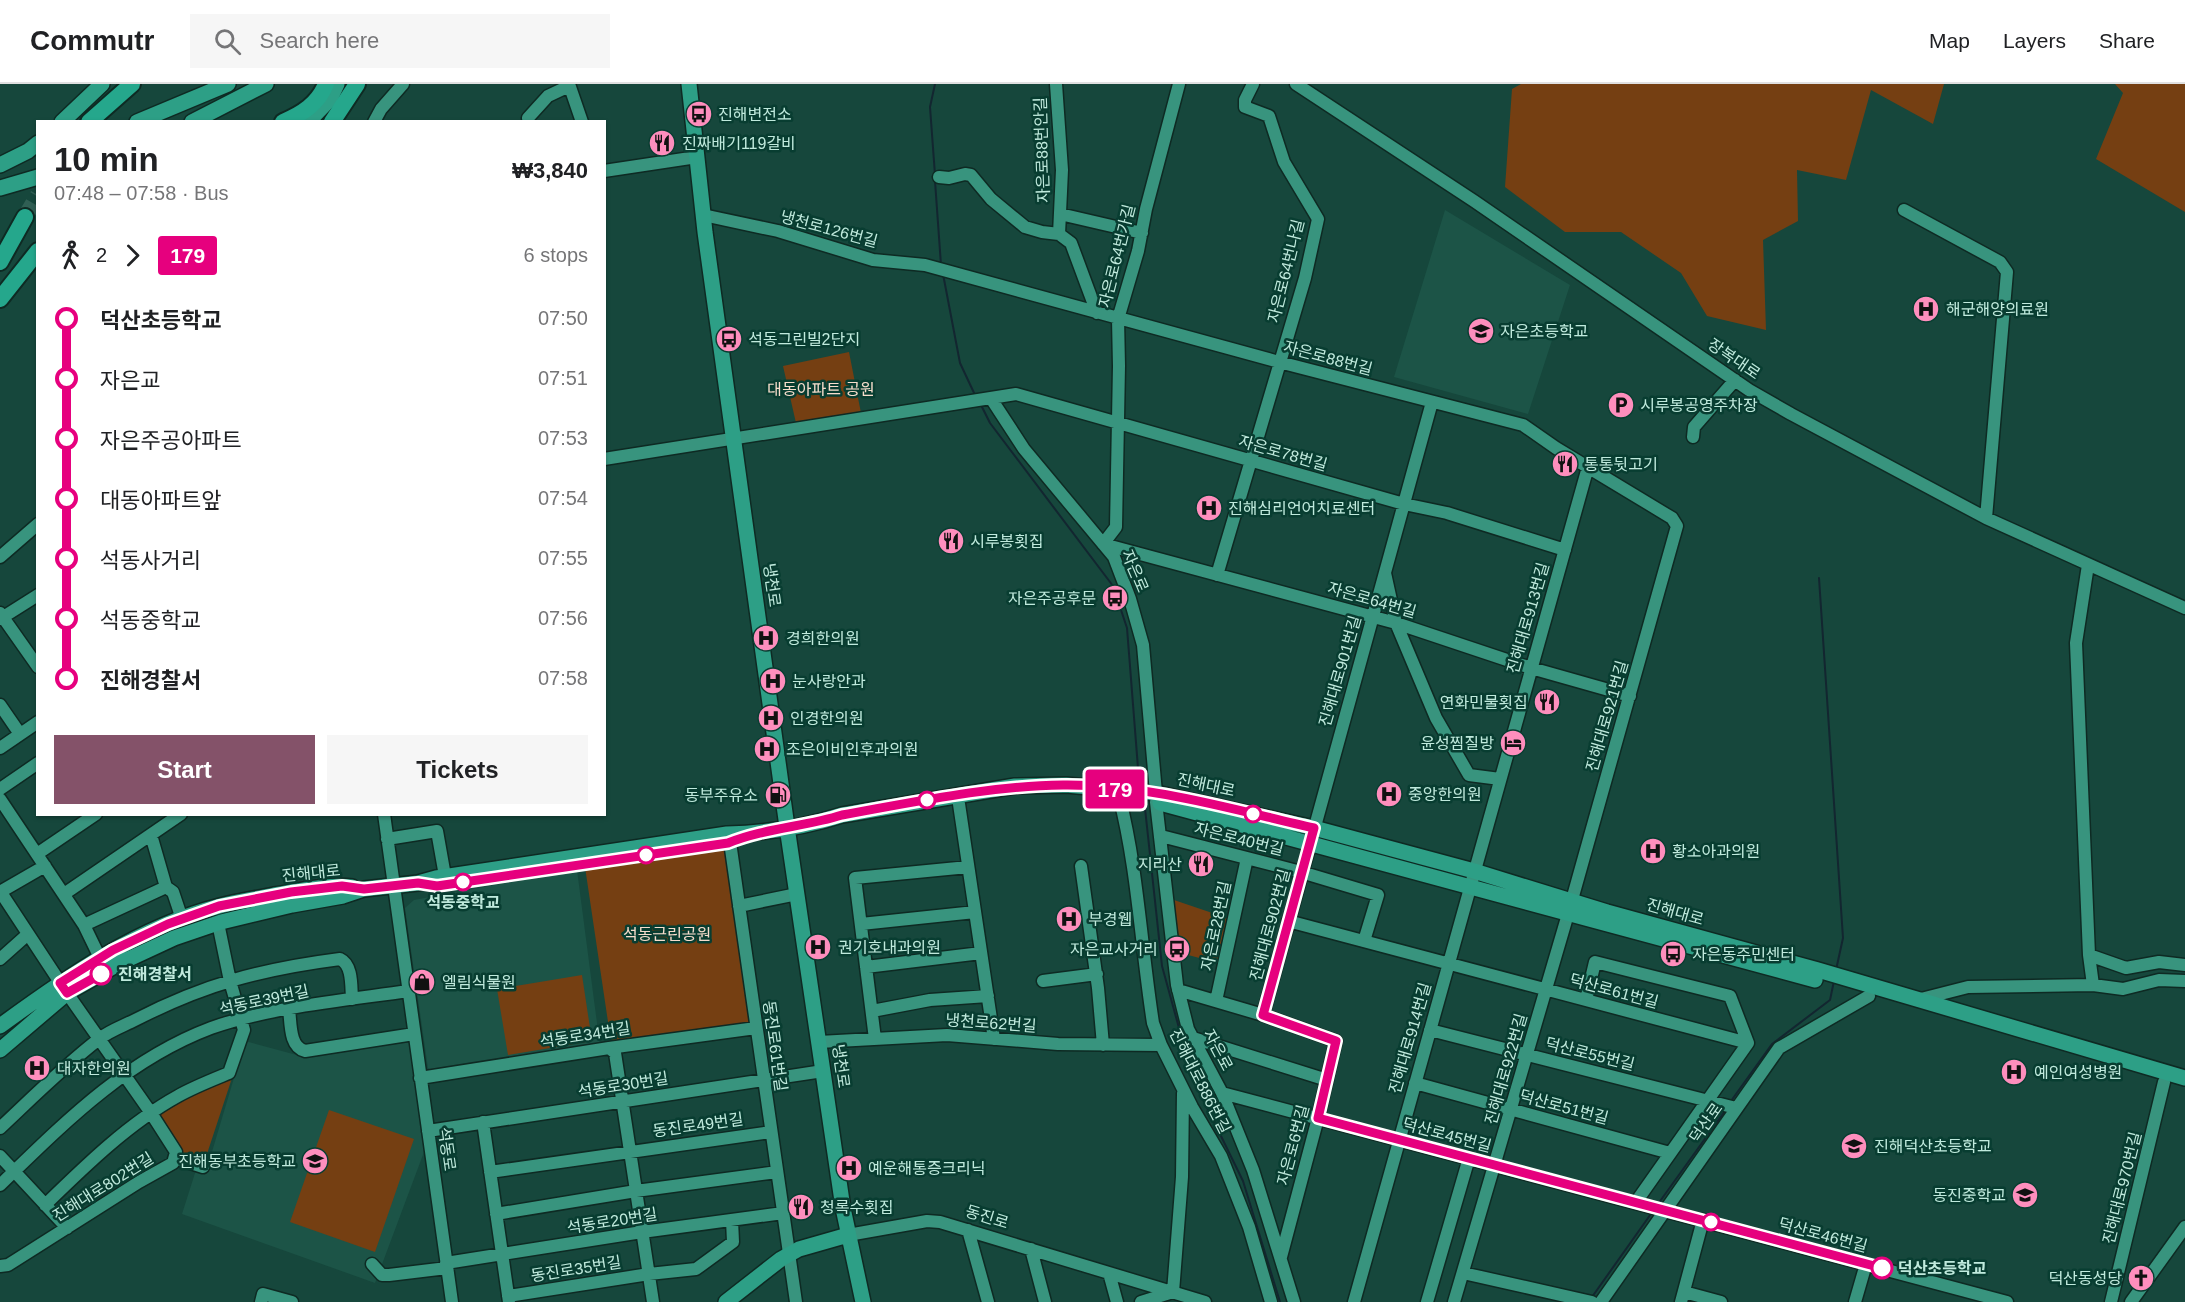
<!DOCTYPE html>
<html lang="en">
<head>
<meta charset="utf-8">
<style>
	body { margin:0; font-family:Arial,"Noto Sans KR",sans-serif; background:#f6f6f6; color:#202124; height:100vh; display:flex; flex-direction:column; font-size:22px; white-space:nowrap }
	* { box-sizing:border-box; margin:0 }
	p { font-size:20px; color:#757577 }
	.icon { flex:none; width:33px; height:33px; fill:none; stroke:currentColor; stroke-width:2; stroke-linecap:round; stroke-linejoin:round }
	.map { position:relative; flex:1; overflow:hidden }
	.side { position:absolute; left:36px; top:36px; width:570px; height:696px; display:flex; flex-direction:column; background:#fff; border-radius:0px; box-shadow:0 2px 4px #0004 }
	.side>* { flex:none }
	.badge { padding:0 12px; border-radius:4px; font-size:21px; line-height:39px }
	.map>.badge { position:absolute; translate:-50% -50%; box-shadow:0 0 0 3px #fff }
	.legs { display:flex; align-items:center; gap:9px; height:66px; padding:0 18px; font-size:20px }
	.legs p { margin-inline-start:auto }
	.overview { display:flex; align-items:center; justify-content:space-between; height:102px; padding:0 18px }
	h1 { font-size:33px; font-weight:700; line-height:45px }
	.button { display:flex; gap:12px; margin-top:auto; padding:12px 18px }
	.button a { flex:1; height:69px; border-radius:0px; background:#845269; color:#fff; font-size:24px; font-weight:700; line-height:69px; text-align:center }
	.button a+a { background:#f6f6f6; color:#202124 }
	ul { padding:0 18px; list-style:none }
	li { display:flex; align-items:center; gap:21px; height:60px; font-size:22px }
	li i { display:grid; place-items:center; width:9px; height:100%; margin:0 8px; background:currentColor }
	li i::after { content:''; width:15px; height:15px; margin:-8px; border:4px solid; border-radius:50%; background:#fff }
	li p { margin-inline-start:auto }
	li:first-child i { background:linear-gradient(#0000 50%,currentColor 0) }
	li:last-child i { background:linear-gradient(currentColor 50%,#0000 0) }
	header { display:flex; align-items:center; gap:36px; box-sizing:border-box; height:84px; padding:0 30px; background:#fff; border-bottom:2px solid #e0e0e0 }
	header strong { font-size:28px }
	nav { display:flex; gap:33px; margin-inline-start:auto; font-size:21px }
	.search { width:420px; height:54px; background:#f6f6f6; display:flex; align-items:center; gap:15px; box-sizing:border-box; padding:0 21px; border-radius:0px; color:#757577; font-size:22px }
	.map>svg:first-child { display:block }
	.built { fill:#1c5447 }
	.green { fill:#753f12 }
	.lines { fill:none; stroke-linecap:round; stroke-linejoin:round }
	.stream { stroke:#132630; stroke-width:2 }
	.highway-tunnel { stroke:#305f54; stroke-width:16; stroke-dasharray:16 8; stroke-linecap:butt }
	.minor-casing { stroke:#0e2a23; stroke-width:15 }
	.major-casing { stroke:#0e2a23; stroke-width:18 }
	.highway-casing { stroke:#0e2a23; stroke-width:20 }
	.minor { stroke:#38947e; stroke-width:12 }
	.major { stroke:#2d9f86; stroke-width:15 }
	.highway { stroke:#25a78c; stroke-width:16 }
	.line-1-casing { stroke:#fff; stroke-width:14 }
	.line-1 { stroke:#e6007e; stroke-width:9 }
	.stop-1-dot { fill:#fff; stroke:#e6007e; stroke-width:3 }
	.labels { text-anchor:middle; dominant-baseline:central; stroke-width:5; stroke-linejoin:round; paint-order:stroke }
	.poi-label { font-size:16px; fill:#c0eadd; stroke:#083d31; text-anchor:start }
	.street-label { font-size:16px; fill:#c0eadd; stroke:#083d31 }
	.park-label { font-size:16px; fill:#f7ddcc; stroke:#083d31 }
	.stop-label { font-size:16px; font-weight:bold; fill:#c0eadd; stroke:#083d31; text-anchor:start }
</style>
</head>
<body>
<header>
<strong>Commutr</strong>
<div class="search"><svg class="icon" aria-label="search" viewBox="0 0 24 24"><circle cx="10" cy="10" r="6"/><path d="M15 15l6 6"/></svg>Search here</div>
<nav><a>Map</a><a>Layers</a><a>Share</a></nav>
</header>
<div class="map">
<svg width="2185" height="1218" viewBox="0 0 2185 1218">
	<rect width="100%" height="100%" fill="#16473c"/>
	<path class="built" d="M1445,126L1570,201L1528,330L1394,293Z
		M577,786L600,962L433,988L428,984L405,824L414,816Z
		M410,956L424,1068L375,1199L182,1130L196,1086L206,1088L245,957L304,973Z"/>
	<path class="green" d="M1521,0H1944L1933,40L1871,6L1846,96L1797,86L1798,137L1763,156L1766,246L1707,232L1681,189L1621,148H1565L1505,103L1512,5Z
		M2115,0H2185V128L2096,75L2123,9Z
		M849,268L861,329L796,339L783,282Z
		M726,764L751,941L611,958L585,783Z
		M1174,816L1230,835L1218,879L1177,868L1172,818Z
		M582,891L592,957L508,971L497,905Z
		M232,994L204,1079L181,1071L155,1029L180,1014Z
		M329,1026L414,1055L375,1168L290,1138Z"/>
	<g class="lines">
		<path class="stream" d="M935,91L930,23L935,0
			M935,97L941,181
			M943,190L960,279L975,311
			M981,321L990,339L1113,502L1127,544L1138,684L1141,701
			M1819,494L1843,854L1836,886
			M1144,715L1162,882L1193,995L1243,1097L1280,1218
			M1731,1017L1772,960L1830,916L1834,897
			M1658,1120L1725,1027
			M1592,1213L1653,1127"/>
		<path class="highway-tunnel" d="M25,133L38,111"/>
		<defs>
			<path id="minor" d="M569,0L582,38
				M1056,0L1062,86L1059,150L1071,159L1097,229
				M1179,0L1146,125L1138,167L1118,235L1119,282L1116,443L1103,460L1396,539L1531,584L1630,612
				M1296,0L1474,117L1749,306L1791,330L1986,434L2185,524
				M374,38L381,25L403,0
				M529,38L528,34L548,12L569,2
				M604,87L697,73
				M939,93L949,94L965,90L971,91L991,115L1025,143L1042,148L1059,150
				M1904,126L2000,178L2007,188L1986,434
				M1060,130L1142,149
				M703,131L778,147L873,176L925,181L1279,278L1523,341L1556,364L1672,434L1677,442L1568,830L1454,1218
				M992,316L1024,365L1114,473L1130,515L1143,561L1156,709
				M1693,353L1694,343L1735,296
				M604,375L1016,310L1404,420L1447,429L1565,466
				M0,473L38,440
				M2088,481L2076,559L2089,871L2093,901
				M1385,489L1396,539L1436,634L1469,691L1500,695
				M1217,491L1305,194L1318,135L1284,78L1269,32L1245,23V16L1253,0
				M0,529L38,583
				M0,535L38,511
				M0,621L20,650
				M0,664L38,638
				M0,705L38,679
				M1119,712C1138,786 1141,863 1153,939L1161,961L1192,1023L1221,1072L1249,1143L1271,1218
				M0,715L84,841L100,874
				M1156,718L1177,901L1188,945L1222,1009L1253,1086L1294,1218
				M959,720L994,955
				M384,730L452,1218
				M151,751L166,803
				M1161,752L1301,788L1378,811L1364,857
				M387,755L437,747L445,792
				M730,758L796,1218
				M37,770L96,730
				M1081,782L1098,904L1103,961
				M166,803L173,808L182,835
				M0,807L67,909L151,1029L176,1068L173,1079L139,1098L8,1181L0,1182
				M0,808L45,782
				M64,810L181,730
				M739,822L797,810
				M1288,837L1748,959
				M861,840L975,828
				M84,841L166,803
				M2089,871L2126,884L2159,878L2185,881
				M0,875L28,850
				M866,883L981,869
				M1043,897L1097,890
				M1178,906L1263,931L1336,957L1318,1034L1281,1173
				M1586,916L1595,878L1730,912L1748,959
				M1917,916L1968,903L2093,901L2123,905L2159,896L2185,897
				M1216,917L1247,774
				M289,925C291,939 289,963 305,967L414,950
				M872,927L930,916L988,912
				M1263,931L1432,318
				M1430,946L1736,1024
				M1193,954L1327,996
				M875,955L855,794L968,783
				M819,958L947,951L1058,960L1161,961
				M609,964L615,969L653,1218
				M420,994L609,964L756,944
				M1415,999L1670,1069
				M1222,1009L2007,1218
				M483,1038L509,1218
				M0,1044C32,1014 64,982 99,955C109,947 123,942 135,936C205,900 262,885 340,875C353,881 351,903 352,915
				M428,1047L823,987
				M0,1072L67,1144
				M175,1074L203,1083
				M490,1088L771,1048
				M0,1101C64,1039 126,976 211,944C270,923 346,916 408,907
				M1636,1118L1748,959
				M45,1121C85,1082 129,1039 178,1012C194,1003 212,996 229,989L244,946L230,897L218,839
				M496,1130L636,1107L777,1088
				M968,1146L988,1218
				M848,1151L927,1137L940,1138L1205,1218
				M1031,1165L1045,1218
				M446,1179L642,1148L783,1129
				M372,1180L382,1191H389L447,1184
				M1109,1189L1117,1218
				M1463,1189L1592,1218
				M1173,1208L1182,1093L1183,1009
				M1684,1208L1721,1218
				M508,1212L649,1190L696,1185L733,1158L732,1136
				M261,1218L263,1210L292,1218
				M1141,1218L1173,1208
				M1354,1218L1588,383
				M1427,1218L1469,1074
				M1601,1218L1779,964L1869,912
				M1681,1218L1703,1136
				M1855,1218L1866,1180
				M2111,1218L2164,998
				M2131,1218L2185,1143"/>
			<path id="major" d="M689,0L705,148L787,743L843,1124L863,1218
				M62,38L102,0
				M137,38L228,0
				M192,38L266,0
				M308,38L330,15L337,0
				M0,81L28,67L38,59
				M0,104L38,93
				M1160,719L1815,896
				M0,942C67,893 138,843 220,822C238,817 256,815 274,811C299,807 327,800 352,803
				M0,966L67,909L118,880L174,854L221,838L292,821L343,812L364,805L418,799L436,794L727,750C765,749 805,743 842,731L1015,702L1066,701L1156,709L1314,744L1474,787L1607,828L1818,886L2185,994
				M726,1218L781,1175L799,1165L848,1151"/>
			<path id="highway" d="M89,38L132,0
				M283,38C302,30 318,20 326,0
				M332,38L357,0
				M0,178L25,133
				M0,215L38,167"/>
		</defs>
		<use href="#minor" class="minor-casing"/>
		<use href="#major" class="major-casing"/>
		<use href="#highway" class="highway-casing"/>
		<use href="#minor" class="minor"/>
		<use href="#major" class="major"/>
		<use href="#highway" class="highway"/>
	</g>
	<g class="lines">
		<defs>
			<path id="line-1" d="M101,890L67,909L60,899L113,866L168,840L219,822L291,808L342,802L364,805L418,799L437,802L728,759C765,744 804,743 842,731C915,718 989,702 1063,701C1148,700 1231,725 1314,744L1263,931L1336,957L1318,1034L1882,1184"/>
		</defs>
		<use href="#line-1" class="line-1-casing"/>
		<use href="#line-1" class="line-1"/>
	</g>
	<defs>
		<symbol id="bus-disc" viewBox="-11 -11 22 22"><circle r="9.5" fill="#fe8ebd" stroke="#083d31"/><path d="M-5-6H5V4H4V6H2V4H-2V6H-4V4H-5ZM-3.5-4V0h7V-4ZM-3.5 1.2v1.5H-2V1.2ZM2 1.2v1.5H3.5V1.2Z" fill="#111"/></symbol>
		<symbol id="restaurant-disc" viewBox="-11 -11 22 22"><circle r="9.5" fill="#fe8ebd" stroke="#083d31"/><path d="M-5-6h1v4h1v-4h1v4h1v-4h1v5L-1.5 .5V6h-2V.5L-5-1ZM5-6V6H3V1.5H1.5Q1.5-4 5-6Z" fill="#111"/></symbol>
		<symbol id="hospital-disc" viewBox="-11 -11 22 22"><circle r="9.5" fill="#fe8ebd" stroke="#083d31"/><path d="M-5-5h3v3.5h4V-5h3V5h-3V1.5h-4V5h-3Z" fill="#111"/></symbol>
		<symbol id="school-disc" viewBox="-11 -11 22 22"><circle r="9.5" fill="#fe8ebd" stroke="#083d31"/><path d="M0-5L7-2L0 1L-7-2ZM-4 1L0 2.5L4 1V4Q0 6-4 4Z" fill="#111"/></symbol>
		<symbol id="parking-disc" viewBox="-11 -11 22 22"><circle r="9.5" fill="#fe8ebd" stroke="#083d31"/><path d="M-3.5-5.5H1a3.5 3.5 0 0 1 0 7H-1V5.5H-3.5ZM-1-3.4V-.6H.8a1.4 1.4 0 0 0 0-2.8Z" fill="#111"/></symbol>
		<symbol id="hotel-disc" viewBox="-11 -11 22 22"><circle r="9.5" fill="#fe8ebd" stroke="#083d31"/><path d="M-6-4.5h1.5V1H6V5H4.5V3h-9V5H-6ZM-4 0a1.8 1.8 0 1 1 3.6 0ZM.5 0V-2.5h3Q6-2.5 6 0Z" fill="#111"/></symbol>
		<symbol id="fuel-disc" viewBox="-11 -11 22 22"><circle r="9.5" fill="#fe8ebd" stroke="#083d31"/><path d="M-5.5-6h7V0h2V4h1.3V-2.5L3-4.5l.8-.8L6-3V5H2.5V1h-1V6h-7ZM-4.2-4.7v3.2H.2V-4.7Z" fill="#111"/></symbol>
		<symbol id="shop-disc" viewBox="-11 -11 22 22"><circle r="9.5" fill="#fe8ebd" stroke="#083d31"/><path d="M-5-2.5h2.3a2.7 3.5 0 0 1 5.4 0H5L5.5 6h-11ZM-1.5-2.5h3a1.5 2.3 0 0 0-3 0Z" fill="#111"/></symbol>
		<symbol id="church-disc" viewBox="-11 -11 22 22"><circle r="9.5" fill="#fe8ebd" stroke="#083d31"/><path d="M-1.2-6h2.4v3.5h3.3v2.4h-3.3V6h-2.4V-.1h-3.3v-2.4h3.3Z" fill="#111"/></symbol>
	</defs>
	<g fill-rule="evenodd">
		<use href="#bus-disc" x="684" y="15" width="30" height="30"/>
		<use href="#restaurant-disc" x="647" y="44" width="30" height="30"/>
		<use href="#hospital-disc" x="1911" y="210" width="30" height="30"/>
		<use href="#school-disc" x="1466" y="232" width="30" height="30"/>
		<use href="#bus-disc" x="714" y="240" width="30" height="30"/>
		<use href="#parking-disc" x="1606" y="306" width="30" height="30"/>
		<use href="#restaurant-disc" x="1550" y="365" width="30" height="30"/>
		<use href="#hospital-disc" x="1194" y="409" width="30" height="30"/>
		<use href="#restaurant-disc" x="936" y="442" width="30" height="30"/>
		<use href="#bus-disc" x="1100" y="499" width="30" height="30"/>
		<use href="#hospital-disc" x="751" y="539" width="30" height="30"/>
		<use href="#hospital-disc" x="758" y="582" width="30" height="30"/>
		<use href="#restaurant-disc" x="1532" y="603" width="30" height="30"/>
		<use href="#hospital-disc" x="756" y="619" width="30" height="30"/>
		<use href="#hotel-disc" x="1498" y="644" width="30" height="30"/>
		<use href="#hospital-disc" x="752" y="650" width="30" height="30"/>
		<use href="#hospital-disc" x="1374" y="695" width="30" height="30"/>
		<use href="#fuel-disc" x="763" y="696" width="30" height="30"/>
		<use href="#hospital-disc" x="1638" y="752" width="30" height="30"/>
		<use href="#restaurant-disc" x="1186" y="765" width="30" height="30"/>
		<use href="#hospital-disc" x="1054" y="820" width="30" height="30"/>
		<use href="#hospital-disc" x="803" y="848" width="30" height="30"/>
		<use href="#bus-disc" x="1162" y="850" width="30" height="30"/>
		<use href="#bus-disc" x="1658" y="855" width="30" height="30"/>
		<use href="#shop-disc" x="407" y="883" width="30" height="30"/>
		<use href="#hospital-disc" x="22" y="969" width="30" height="30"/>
		<use href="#hospital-disc" x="1999" y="973" width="30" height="30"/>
		<use href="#school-disc" x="1839" y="1047" width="30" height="30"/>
		<use href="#school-disc" x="300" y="1062" width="30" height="30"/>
		<use href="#hospital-disc" x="834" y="1069" width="30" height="30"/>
		<use href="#school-disc" x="2010" y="1096" width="30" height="30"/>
		<use href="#restaurant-disc" x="786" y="1108" width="30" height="30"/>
		<use href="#church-disc" x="2126" y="1179" width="30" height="30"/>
	</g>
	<g class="stop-1-dot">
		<circle cx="927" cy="716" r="8"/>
		<circle cx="1253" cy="730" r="8"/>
		<circle cx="646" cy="771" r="8"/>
		<circle cx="463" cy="798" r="8"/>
		<circle cx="101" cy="890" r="10"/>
		<circle cx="1711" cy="1138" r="8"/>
		<circle cx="1882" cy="1184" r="10"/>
	</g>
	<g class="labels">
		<g class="poi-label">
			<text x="718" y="30">진해변전소</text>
			<text x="682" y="59">진짜배기119갈비</text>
			<text x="1946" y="225">해군해양의료원</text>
			<text x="1500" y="247">자은초등학교</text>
			<text x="748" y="255">석동그린빌2단지</text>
			<text x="1640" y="321">시루봉공영주차장</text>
			<text x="1584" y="380">통통뒷고기</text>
			<text x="1228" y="424">진해심리언어치료센터</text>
			<text x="970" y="457">시루봉횟집</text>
			<text x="1096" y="514" text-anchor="end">자은주공후문</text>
			<text x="786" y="554">경희한의원</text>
			<text x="792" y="597">눈사랑안과</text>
			<text x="1528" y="618" text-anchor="end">연화민물횟집</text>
			<text x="790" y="634">인경한의원</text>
			<text x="1494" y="659" text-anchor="end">윤성찜질방</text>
			<text x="786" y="665">조은이비인후과의원</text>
			<text x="1408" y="710">중앙한의원</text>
			<text x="758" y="711" text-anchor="end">동부주유소</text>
			<text x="1672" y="767">황소아과의원</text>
			<text x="1182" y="780" text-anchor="end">지리산</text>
			<text x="1088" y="835">부경웹</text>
			<text x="838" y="863">권기호내과의원</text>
			<text x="1158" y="865" text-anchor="end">자은교사거리</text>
			<text x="1692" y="870">자은동주민센터</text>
			<text x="442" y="898">엘림식물원</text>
			<text x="57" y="984">대자한의원</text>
			<text x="2034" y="988">예인여성병원</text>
			<text x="1874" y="1062">진해덕산초등학교</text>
			<text x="296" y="1077" text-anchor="end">진해동부초등학교</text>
			<text x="868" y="1084">예운해통증크리닉</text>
			<text x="2006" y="1111" text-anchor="end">동진중학교</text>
			<text x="820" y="1123">청록수횟집</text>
			<text x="2122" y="1194" text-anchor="end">덕산동성당</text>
		</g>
		<g class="street-label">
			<text transform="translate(1042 66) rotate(-92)">자은로88번안길</text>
			<text transform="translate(829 145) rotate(15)">냉천로126번길</text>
			<text transform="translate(1117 172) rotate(-76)">자은로64번가길</text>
			<text transform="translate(1286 187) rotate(-76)">자은로64번나길</text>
			<text transform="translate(1328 274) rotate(15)">자은로88번길</text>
			<text transform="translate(1734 275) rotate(34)">장복대로</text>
			<text transform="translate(1283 369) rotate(16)">자은로78번길</text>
			<text transform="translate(1135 487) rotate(67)">자은로</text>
			<text transform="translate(772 501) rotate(82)">냉천로</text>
			<text transform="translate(1372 516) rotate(16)">자은로64번길</text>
			<text transform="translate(1528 534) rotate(-74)">진해대로913번길</text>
			<text transform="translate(1340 587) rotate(-74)">진해대로901번길</text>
			<text transform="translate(1607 632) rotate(-74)">진해대로921번길</text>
			<text transform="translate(1206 701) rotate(12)">진해대로</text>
			<text transform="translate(1239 755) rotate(14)">자은로40번길</text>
			<text transform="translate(311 789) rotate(-6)">진해대로</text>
			<text transform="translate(1675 828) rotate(16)">진해대로</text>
			<text transform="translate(1270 841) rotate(-75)">진해대로902번길</text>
			<text transform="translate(1216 842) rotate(-78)">자은로28번길</text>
			<text transform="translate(1614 907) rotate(15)">덕산로61번길</text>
			<text transform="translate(264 916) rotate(-12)">석동로39번길</text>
			<text transform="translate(991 939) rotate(4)">냉천로62번길</text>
			<text transform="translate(585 951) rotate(-9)">석동로34번길</text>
			<text transform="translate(1410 954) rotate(-74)">진해대로914번길</text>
			<text transform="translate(775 962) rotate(82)">동진로61번길</text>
			<text transform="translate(1218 966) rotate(62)">자은로</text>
			<text transform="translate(1590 970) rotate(14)">덕산로55번길</text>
			<text transform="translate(841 982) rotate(82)">냉천로</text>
			<text transform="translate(1506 985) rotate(-74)">진해대로922번길</text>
			<text transform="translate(1200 997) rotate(63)">진해대로886번길</text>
			<text transform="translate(623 1001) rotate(-9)">석동로30번길</text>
			<text transform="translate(1564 1023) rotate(15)">덕산로51번길</text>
			<text transform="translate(1706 1039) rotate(-55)">덕산로</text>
			<text transform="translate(698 1041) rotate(-8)">동진로49번길</text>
			<text transform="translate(1447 1051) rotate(15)">덕산로45번길</text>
			<text transform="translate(1293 1061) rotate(-75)">자은로6번길</text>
			<text transform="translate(447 1065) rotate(82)">석동로</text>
			<text transform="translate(103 1103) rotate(-32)">진해대로802번길</text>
			<text transform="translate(2122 1104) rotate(-76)">진해대로970번길</text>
			<text transform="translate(987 1133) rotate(17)">동진로</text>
			<text transform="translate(612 1137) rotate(-9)">석동로20번길</text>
			<text transform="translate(1823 1151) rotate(15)">덕산로46번길</text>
			<text transform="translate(576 1185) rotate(-9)">동진로35번길</text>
		</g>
		<g class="park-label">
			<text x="821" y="305">대동아파트 공원</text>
			<text x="667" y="850">석동근린공원</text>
		</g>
		<g class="stop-label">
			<text x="463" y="818" text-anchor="middle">석동중학교</text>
			<text x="118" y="890">진해경찰서</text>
			<text x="1898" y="1184">덕산초등학교</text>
		</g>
	</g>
</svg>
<b class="badge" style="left:1115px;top:705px;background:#e6007e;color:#fff">179</b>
<section class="side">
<div class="overview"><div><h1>10 min</h1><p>07:48 – 07:58 · Bus</p></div><b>₩3,840</b></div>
<div class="legs"><svg class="icon" aria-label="walk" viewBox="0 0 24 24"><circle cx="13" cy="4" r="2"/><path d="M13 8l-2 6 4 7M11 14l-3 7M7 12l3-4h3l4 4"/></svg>2<svg class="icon" aria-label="forward" viewBox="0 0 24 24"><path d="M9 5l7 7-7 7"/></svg><b class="badge" style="background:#e6007e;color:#fff">179</b><p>6 stops</p></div>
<ul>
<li><i style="color:#e6007e"></i><b>덕산초등학교</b><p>07:50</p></li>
<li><i style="color:#e6007e"></i><span>자은교</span><p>07:51</p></li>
<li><i style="color:#e6007e"></i><span>자은주공아파트</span><p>07:53</p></li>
<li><i style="color:#e6007e"></i><span>대동아파트앞</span><p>07:54</p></li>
<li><i style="color:#e6007e"></i><span>석동사거리</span><p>07:55</p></li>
<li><i style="color:#e6007e"></i><span>석동중학교</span><p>07:56</p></li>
<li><i style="color:#e6007e"></i><b>진해경찰서</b><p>07:58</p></li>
</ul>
<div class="button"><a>Start</a><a>Tickets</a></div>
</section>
</div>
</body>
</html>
